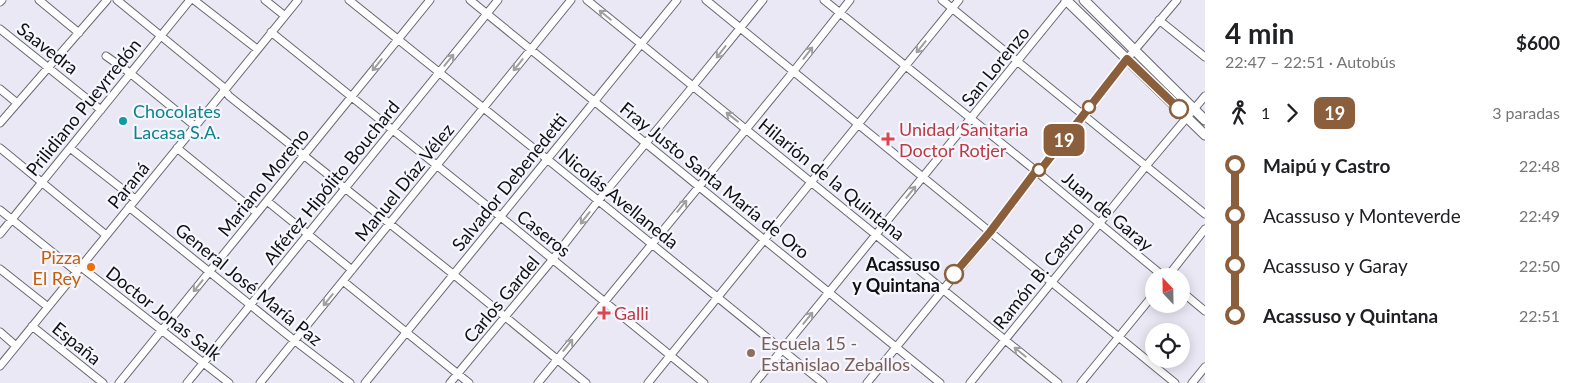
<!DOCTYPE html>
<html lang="es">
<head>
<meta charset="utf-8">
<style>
	body { margin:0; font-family:Lato,sans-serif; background:#f6f6f6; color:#202124; height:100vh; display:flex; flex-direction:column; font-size:19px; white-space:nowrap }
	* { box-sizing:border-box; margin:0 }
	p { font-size:16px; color:#757577 }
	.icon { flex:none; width:28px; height:28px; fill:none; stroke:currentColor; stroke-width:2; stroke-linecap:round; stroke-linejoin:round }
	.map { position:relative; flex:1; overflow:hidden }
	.drawer { display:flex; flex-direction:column; background:#fff; width:375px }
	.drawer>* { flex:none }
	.badge { padding:0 10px; border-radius:8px; font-size:18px; line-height:32px }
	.needle { width:32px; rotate:338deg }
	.buttons { position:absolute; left:1145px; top:268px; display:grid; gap:10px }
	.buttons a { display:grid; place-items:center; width:45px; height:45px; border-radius:50%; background:#fff; box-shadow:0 2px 12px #0003; font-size:25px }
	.map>.badge { position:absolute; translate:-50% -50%; box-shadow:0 0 0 2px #fff }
	.legs { display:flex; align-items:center; gap:8px; height:55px; padding:0 20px; font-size:16px }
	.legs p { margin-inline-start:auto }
	.overview { display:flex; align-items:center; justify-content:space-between; height:85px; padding:0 20px }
	h1 { font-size:28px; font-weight:700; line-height:38px }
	ul { padding:0 20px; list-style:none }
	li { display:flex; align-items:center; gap:18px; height:50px; font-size:19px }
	li i { display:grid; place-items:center; width:8px; height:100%; margin:0 6px; background:currentColor }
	li i::after { content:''; width:12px; height:12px; margin:-6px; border:4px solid; border-radius:50%; background:#fff }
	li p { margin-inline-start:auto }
	li:first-child i { background:linear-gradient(#0000 50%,currentColor 0) }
	li:last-child i { background:linear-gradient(currentColor 50%,#0000 0) }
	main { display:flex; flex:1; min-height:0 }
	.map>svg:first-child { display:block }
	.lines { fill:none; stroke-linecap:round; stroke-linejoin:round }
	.minor-casing { stroke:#686871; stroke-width:9 }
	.major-casing { stroke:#686871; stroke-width:11 }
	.minor { stroke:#fff; stroke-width:7 }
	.major { stroke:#fff; stroke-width:9 }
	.oneway { stroke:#9f9fa1 }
	.line-1-casing { stroke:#fff; stroke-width:11 }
	.line-1 { stroke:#8b5e3c; stroke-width:8 }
	.stop-1-dot { fill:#fff; stroke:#8b5e3c; stroke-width:2.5 }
	.culture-dot { fill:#0f9aa8; stroke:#f6f6ff; stroke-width:2 }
	.health-dot { fill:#e0444e; stroke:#f6f6ff; stroke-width:2 }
	.food-dot { fill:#e8710a; stroke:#f6f6ff; stroke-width:2 }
	.education-dot { fill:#8d6e63; stroke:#f6f6ff; stroke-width:2 }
	.labels { text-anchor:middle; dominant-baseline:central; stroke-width:4.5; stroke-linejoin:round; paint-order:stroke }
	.street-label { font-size:18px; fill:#101013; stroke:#f6f6ff }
	.culture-label { font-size:18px; fill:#0d838f; stroke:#f6f6ff; text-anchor:start }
	.health-label { font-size:18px; fill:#be3a42; stroke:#f6f6ff; text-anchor:start }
	.food-label { font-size:18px; fill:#c56008; stroke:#f6f6ff; text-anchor:end }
	.stop-label { font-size:18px; font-weight:bold; fill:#101013; stroke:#f6f6ff; text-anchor:end }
	.education-label { font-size:18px; fill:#785e54; stroke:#f6f6ff; text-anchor:start }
</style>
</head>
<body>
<main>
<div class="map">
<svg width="1205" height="383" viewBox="0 0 1205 383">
	<rect width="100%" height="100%" fill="#e9e8f4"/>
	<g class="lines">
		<defs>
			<path id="minor" d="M39,0L79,33
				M117,0L222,86L229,96L453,274L586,383
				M194,0L257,49
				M265,0L285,16
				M349,0L547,159L823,383
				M470,0L940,383
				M587,0L1058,383
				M706,0L1175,383
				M824,0L1036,171L1163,276
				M942,0L1205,214
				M0,2L2,0
				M1159,20L1205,57
				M0,29L101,110
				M271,32L496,213L704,383
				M106,56L130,73L195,126
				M0,89L17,103
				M0,123L107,0
				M0,148L106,235
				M70,148L135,199
				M177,148L257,213
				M267,201L352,270
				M129,207L295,341L350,383
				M0,210L77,272
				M0,234L190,0
				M81,267L229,383
				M0,269L48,307
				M1168,276L1205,229
				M343,281L469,383
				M1181,291L1205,311
				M32,326L103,383
				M0,332L16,346
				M0,366L298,0
				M119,383L430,0
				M187,383L498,0
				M260,383L571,0
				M365,383L677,0
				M450,383L553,259L598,201L693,86L763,0
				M538,383L793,72L850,0
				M648,383L959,0
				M755,383L1067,0
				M867,383L990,232L1036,171L1042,168L1127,59L1177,0
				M970,383L1146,166L1205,96
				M1081,383L1154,294
				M1192,383L1205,367"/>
			<path id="major" d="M1066,0L1205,135
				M1084,0L1205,120"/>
		</defs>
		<use href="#minor" class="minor-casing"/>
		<use href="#major" class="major-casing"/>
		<use href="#minor" class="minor"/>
		<use href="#major" class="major"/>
	</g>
	<defs><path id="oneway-shaft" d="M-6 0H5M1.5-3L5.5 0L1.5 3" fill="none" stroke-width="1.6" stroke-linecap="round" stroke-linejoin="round" transform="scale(1.25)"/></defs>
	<g class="oneway">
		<use href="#oneway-shaft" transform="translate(605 15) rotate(-141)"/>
		<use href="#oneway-shaft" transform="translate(921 47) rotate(129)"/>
		<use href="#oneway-shaft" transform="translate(721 52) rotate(128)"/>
		<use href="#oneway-shaft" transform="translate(808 53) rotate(-52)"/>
		<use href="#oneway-shaft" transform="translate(449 60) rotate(-51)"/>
		<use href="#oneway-shaft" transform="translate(377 65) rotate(129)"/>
		<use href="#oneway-shaft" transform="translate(518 65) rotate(129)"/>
		<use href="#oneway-shaft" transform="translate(732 117) rotate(-142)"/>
		<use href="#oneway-shaft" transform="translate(911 192) rotate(-51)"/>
		<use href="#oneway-shaft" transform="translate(682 206) rotate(-51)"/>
		<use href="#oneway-shaft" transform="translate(585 218) rotate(128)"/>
		<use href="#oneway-shaft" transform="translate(198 286) rotate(129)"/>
		<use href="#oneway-shaft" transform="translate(328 300) rotate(129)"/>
		<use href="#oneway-shaft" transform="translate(808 318) rotate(-51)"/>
		<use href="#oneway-shaft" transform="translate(568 345) rotate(-51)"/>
		<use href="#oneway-shaft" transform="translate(1020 352) rotate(-141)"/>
	</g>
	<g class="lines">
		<defs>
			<path id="line-1" d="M954,274L990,232L1036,171L1042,168L1127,59L1179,109"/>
		</defs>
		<use href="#line-1" class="line-1-casing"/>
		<use href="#line-1" class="line-1"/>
	</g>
	<g class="stop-1-dot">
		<circle cx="1089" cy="107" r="6"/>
		<circle cx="1179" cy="109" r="9"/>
		<circle cx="1039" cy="170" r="6"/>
		<circle cx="954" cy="274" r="9"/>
	</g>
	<circle class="culture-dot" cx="123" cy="121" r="5"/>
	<g class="health-dot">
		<path d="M885.5 131.5h5v5h5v5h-5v5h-5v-5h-5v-5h5z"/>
		<path d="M601.5 305.5h5v5h5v5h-5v5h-5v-5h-5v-5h5z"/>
	</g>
	<circle class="food-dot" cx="91" cy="267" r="5"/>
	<circle class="education-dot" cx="751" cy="353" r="5"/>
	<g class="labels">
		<g class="street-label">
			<text transform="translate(48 48) rotate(38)">Saavedra</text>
			<text transform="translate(995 66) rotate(-51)">San Lorenzo</text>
			<text transform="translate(83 107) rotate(-51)">Prilidiano Pueyrredón</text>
			<text transform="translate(832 179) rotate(39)">Hilarión de la Quintana</text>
			<text transform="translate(715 180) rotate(39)">Fray Justo Santa María de Oro</text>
			<text transform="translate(263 182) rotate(-51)">Mariano Moreno</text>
			<text transform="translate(331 182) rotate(-51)">Alférez Hipólito Bouchard</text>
			<text transform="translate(404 182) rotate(-51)">Manuel Díaz Vélez</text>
			<text transform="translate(509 182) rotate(-51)">Salvador Debenedetti</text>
			<text transform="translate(128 185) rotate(-51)">Paraná</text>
			<text transform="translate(619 198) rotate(39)">Nicolás Avellaneda</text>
			<text transform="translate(1108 211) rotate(40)">Juan de Garay</text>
			<text transform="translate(544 233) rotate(39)">Caseros</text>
			<text transform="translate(1038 275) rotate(-51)">Ramón B. Castro</text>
			<text transform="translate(249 284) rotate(39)">General José María Paz</text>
			<text transform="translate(501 299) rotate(-50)">Carlos Gardel</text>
			<text transform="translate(164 313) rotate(38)">Doctor Jonas Salk</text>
			<text transform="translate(77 343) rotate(39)">España</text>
		</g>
		<g class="culture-label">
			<text x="133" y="111">Chocolates<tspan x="133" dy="21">Lacasa S.A.</tspan></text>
		</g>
		<g class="health-label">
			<text x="899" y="129">Unidad Sanitaria<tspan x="899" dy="21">Doctor Rotjer</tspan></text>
			<text x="614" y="313">Galli</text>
		</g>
		<g class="food-label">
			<text x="81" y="257">Pizza<tspan x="81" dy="21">El Rey</tspan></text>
		</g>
		<g class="stop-label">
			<text x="940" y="264">Acassuso<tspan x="940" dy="21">y Quintana</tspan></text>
		</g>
		<g class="education-label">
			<text x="761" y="343">Escuela 15 -<tspan x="761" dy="21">Estanislao Zeballos</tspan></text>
		</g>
	</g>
</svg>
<div class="buttons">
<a><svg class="needle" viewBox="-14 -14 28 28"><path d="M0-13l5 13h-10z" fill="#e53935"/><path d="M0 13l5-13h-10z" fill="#757577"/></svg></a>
<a><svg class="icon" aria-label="locate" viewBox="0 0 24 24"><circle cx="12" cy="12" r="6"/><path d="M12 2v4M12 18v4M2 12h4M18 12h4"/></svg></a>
</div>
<b class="badge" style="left:1064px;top:140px;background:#8b5e3c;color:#fff">19</b>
</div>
<section class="drawer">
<div class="overview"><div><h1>4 min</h1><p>22:47 – 22:51 · Autobús</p></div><b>$600</b></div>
<div class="legs"><svg class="icon" aria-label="walk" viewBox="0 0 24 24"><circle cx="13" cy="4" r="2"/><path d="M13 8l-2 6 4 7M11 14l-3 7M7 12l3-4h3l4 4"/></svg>1<svg class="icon" aria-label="forward" viewBox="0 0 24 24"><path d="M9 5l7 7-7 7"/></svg><b class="badge" style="background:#8b5e3c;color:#fff">19</b><p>3 paradas</p></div>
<ul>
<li><i style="color:#8b5e3c"></i><b>Maipú y Castro</b><p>22:48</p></li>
<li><i style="color:#8b5e3c"></i><span>Acassuso y Monteverde</span><p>22:49</p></li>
<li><i style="color:#8b5e3c"></i><span>Acassuso y Garay</span><p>22:50</p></li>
<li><i style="color:#8b5e3c"></i><b>Acassuso y Quintana</b><p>22:51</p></li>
</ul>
</section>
</main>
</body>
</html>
